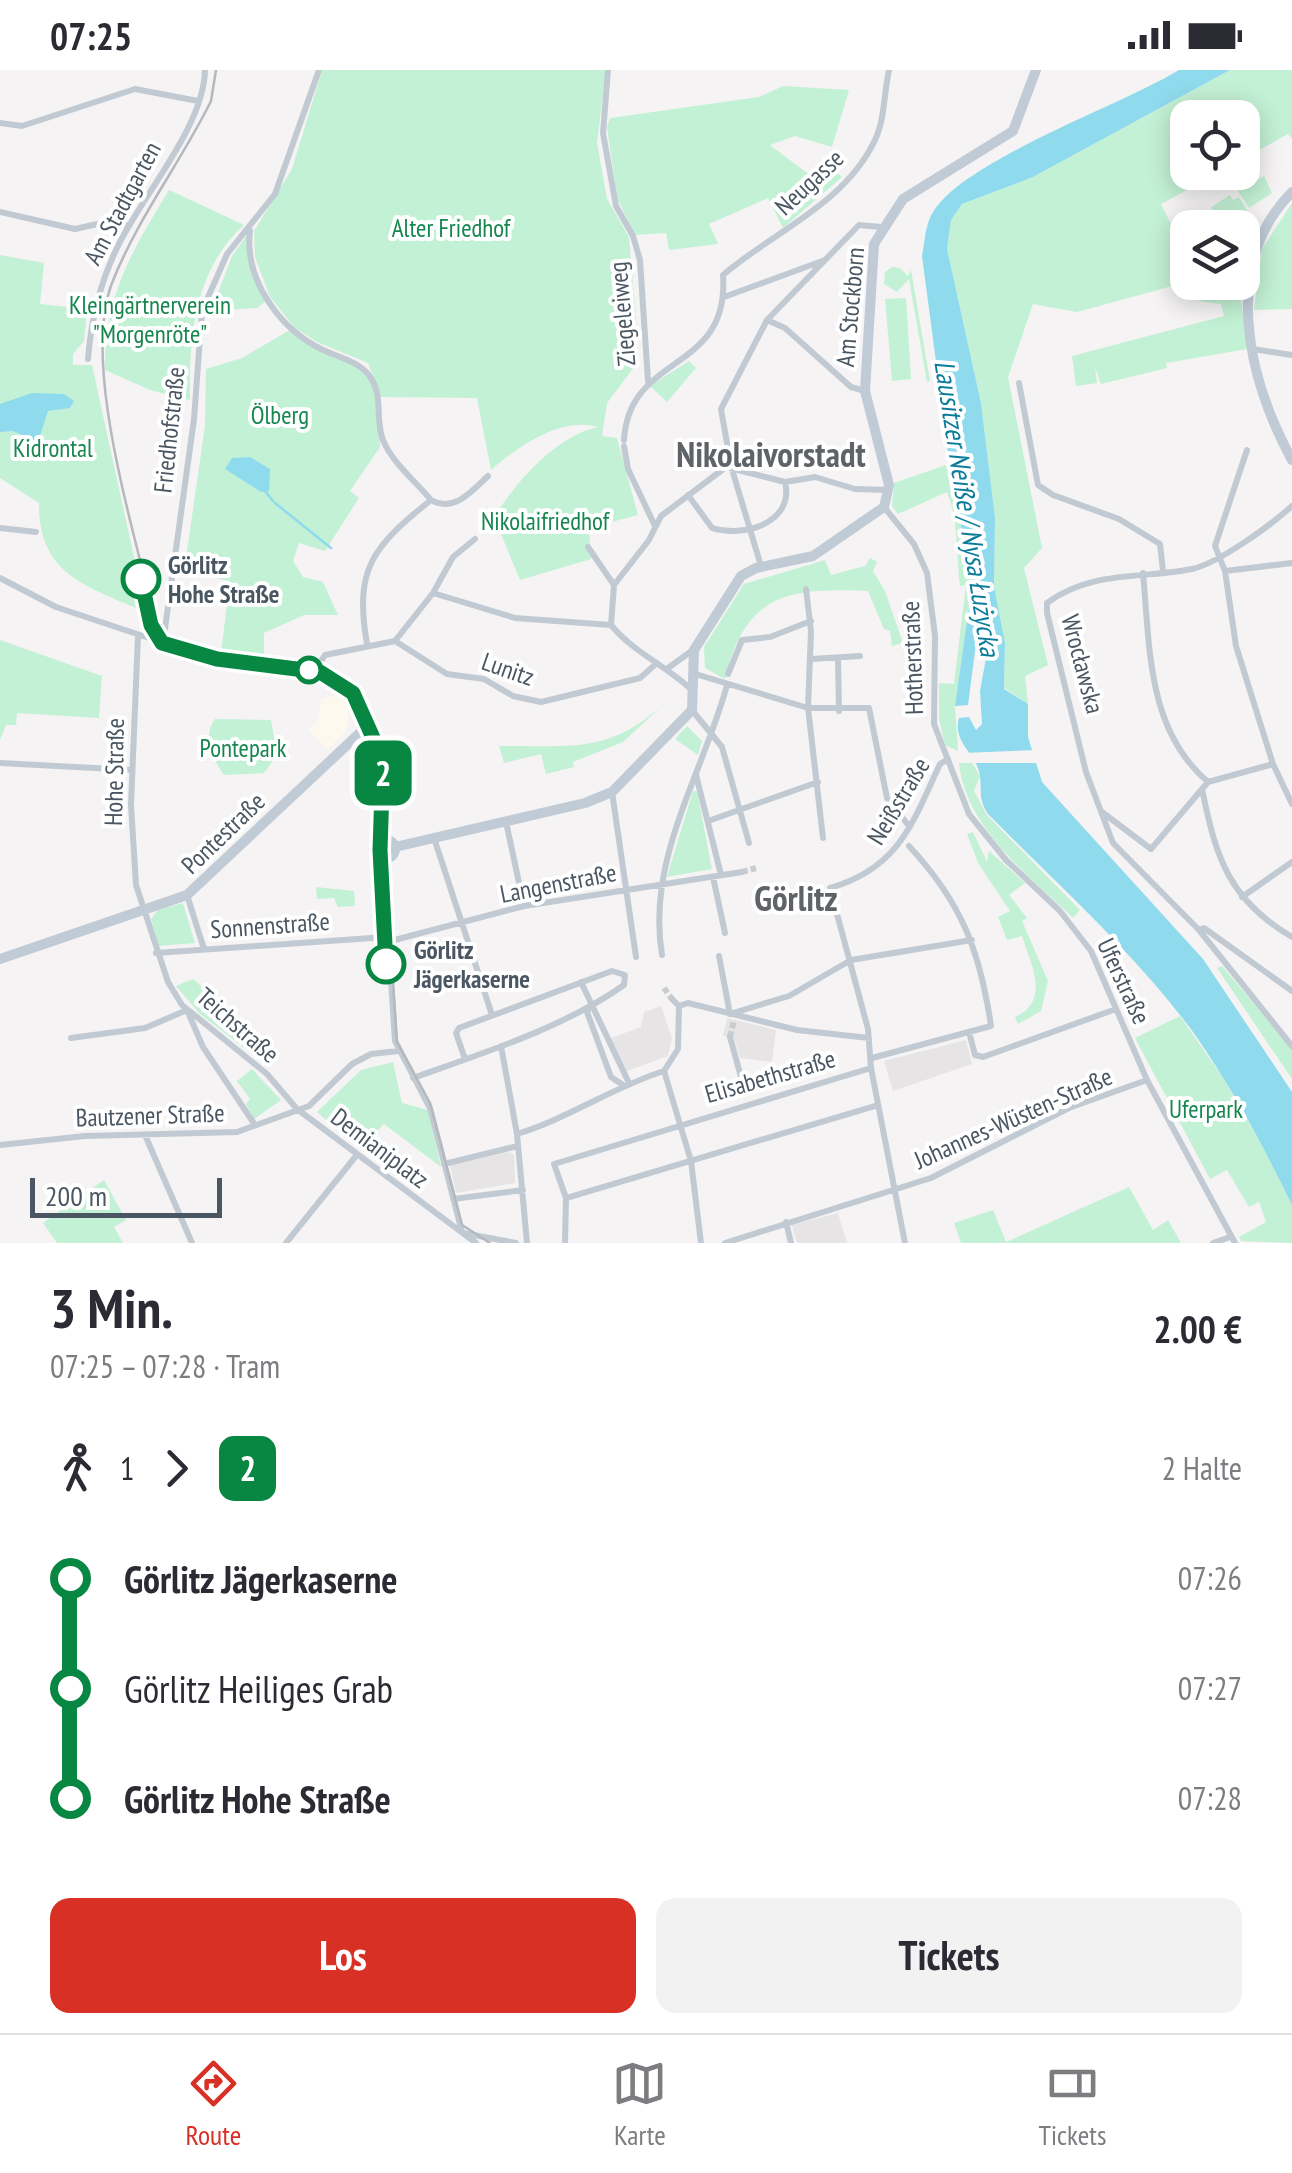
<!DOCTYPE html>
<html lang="de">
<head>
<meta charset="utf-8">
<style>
	body { margin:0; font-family:"PT Sans Narrow",sans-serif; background:#f2f2f3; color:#2b2b33; height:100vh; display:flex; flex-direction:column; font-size:38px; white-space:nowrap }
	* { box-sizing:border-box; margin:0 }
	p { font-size:32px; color:#7c7c81 }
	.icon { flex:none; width:55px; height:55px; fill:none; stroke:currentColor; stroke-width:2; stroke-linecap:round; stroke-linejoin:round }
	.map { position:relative; height:1173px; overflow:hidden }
	.side { display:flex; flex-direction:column; background:#fff; flex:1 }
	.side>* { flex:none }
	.badge { padding:0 20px; border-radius:15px; font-size:35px; line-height:65px }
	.controls { position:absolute; left:1170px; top:30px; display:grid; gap:20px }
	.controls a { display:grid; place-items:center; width:90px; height:90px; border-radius:20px; background:#fff; box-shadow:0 5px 25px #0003; font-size:50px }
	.scale { position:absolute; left:30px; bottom:25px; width:192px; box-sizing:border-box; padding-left:10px; border:5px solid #4a5661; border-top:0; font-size:28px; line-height:35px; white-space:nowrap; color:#4a5661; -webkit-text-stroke:8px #fff; paint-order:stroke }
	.map>.badge { position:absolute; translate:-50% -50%; box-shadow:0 0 0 5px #fff }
	.legs { display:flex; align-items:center; gap:15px; height:110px; padding:0 50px; font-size:32px }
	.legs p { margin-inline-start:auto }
	.head { display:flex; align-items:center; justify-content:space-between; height:170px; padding:0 50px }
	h1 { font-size:55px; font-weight:800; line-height:75px }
	.action { display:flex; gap:20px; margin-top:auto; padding:20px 50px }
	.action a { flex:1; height:115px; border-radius:20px; background:#d93025; color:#fff; font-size:40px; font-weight:800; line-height:115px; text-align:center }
	.action a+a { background:#f2f2f3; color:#2b2b33 }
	ul { padding:0 50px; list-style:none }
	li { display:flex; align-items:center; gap:35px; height:110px; font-size:38px }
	li i { display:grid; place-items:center; width:15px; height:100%; margin:0 12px; background:currentColor }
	li i::after { content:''; width:25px; height:25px; margin:-12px; border:8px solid; border-radius:50%; background:#fff }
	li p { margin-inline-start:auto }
	li:first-child i { background:linear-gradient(#0000 50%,currentColor 0) }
	li:last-child i { background:linear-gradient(currentColor 50%,#0000 0) }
	.status { display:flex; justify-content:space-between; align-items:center; height:70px; padding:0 50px; background:#fff; direction:ltr }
	.status svg { height:28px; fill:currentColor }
	.dock { display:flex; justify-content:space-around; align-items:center; height:140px; border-top:2px solid #e1e1e2; background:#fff; font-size:28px; color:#7c7c81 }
	.dock a { display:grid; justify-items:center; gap:5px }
	.dock .active { color:#d93025 }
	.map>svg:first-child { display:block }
	.commercial { fill:#fdf9ef }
	.education { fill:#e6e4e5 }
	.green { fill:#c3f1d5 }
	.water { fill:#90daee }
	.pier { fill:#f5f3f3 }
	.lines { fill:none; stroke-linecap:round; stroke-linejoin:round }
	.stream { stroke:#90daee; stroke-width:2.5 }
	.street-tunnel { stroke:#caccce; stroke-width:6; stroke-dasharray:6 3; stroke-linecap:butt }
	.street { stroke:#c1cad2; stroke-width:6 }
	.secondary { stroke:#c1cbd6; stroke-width:10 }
	.tram { stroke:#b5b8bd; stroke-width:2.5 }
	.line-1-casing { stroke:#fff; stroke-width:22 }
	.line-1 { stroke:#088742; stroke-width:15 }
	.stop-1-dot { fill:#fff; stroke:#088742; stroke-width:5 }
	.labels { text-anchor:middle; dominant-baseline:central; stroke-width:8; stroke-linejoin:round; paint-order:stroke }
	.street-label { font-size:25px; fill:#4a5661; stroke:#fff }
	.park-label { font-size:25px; fill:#17864f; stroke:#fff }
	.stop-label { font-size:25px; font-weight:bold; fill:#4a5661; stroke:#fff; text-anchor:start }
	.water-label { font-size:28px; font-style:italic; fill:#0c7c9b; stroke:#fff }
	.district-label { font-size:35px; font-weight:bold; fill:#5f6368; stroke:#fff }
</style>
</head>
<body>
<div class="status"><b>07:25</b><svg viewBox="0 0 49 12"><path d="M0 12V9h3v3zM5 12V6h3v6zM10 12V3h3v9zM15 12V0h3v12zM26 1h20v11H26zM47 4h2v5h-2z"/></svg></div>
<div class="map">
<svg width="1292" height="1173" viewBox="0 0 1292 1173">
	<rect width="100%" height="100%" fill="#f5f3f3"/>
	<path class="commercial" d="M344,623L350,641L346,661L327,680L309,660L318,650L321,629Z"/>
	<path class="education" d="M661,936L672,968L668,986L624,1002L611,968L641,957L644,942Z
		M727,948L776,960L772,992L740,988L734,968L723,966Z
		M966,970L972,994L893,1021L884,991Z
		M509,1082L514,1085L515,1113L456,1123L450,1095Z
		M838,1143L847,1173H797L792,1155Z"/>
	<path class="green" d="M322,0H606L597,73L607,129L629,167L638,272V292L607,333L602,366L617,368L638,445L589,458L591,489L520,510L494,447C517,411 556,366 598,357C561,346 517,377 491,400L477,328L381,327L368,293L317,272L295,258L270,227L255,187L254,161L292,99Z
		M1230,0H1292V69L1288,64L1243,89L1242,48H1188V102L1218,103L1161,134L1180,172L1187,173V212L1077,242L1033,234L1008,307L1042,478L1024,498L1048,595L1025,606L1028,634L1004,618L1005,573L994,516L995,448L981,333L947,179L951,150L962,134L1033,107Z
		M783,16L849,20L832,77L795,66L770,75L811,106L832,98L842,107L783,158L768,128L709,154L718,174L669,180L666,163L635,165L617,128L607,57L610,48L759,27Z
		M1264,106L1272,123L1249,138L1238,121Z
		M169,120L244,155C194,200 189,267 190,330L150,320L105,300C105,224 131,183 169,120Z
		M1230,125L1233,130L1239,127L1247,140L1220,152L1211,137Z
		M1292,133V239L1254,240L1262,179Z
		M249,162L247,174L266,231L257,238L211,241L232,186Z
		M1243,177L1256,178L1241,227L1247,279L1166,293L1167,298L1101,314L1095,297L1097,313L1076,316L1072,286L1224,246L1221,234L1199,231L1197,213L1242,212Z
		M0,185L44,193L40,234L87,239L84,271L73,284V295H92L146,542C88,517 38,505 39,433L0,408Z
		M892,197L900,198L908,206L911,200L930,311L927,312L909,209L897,222L884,214L885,202Z
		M906,228L911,309L892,311L885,229Z
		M290,260L358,295L380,327V377L350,421L359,428L325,481L299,473L293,491L303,507L323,512L338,545H304L264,563V588L221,582L230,511L184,502L205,356L206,299L242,288Z
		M689,291L696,298L667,332L650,316Z
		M949,394L973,508L955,636L958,681L945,675L939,649V613L954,614L966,515L960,516C956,485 959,451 947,422L898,444L892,436L894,413Z
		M870,488L877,492L873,501L885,521L903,573L892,576L890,561L884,559L868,521C791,518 745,522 725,609L705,598L704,577L744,514L825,490L831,505L865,496Z
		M0,570L102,606L99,648L17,643L16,655H6L0,670Z
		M665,633L623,672L573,692L574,697L546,704L541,684L504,693L499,676C572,675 608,685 665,633Z
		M215,649L271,650L277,685L264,703L224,705C213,690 202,665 215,649Z
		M687,656L702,671L698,685L675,669Z
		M959,693H972L980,706L974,721L987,745L1080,840L1073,848C1032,808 965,758 959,693Z
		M693,721H697L712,799L667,807Z
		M973,762L987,792L989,781L1025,813L1009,825L1027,848L1022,851L1048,911L1041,941L1018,954L1015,947C1051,931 1031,895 1022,866L1007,870L998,847L1010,841L978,793L967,764Z
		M316,817L354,821L355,836L338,837L334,828L317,829Z
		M183,833L195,873L159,876L151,849L158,840Z
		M1222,896L1292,979V1009L1217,898Z
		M193,909L219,933L229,956L248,954L251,983L200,944L176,916Z
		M1180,946L1224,1009L1272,1093L1292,1135V1173L1241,1171L1239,1167L1266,1152L1259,1132L1249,1137L1227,1100L1210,1109L1135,968Z
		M393,992L402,1033L428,1040L441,1097L384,1054L360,1079L317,1042L361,1000Z
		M252,999L281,1030L254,1049L246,1034L250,1029L237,1011Z
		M104,1110L126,1150L114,1157L123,1173H57L43,1153Z
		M1129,1117L1153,1160L1168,1150L1181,1173H961L954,1153L993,1140L1006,1172Z"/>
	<path class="water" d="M1179,0H1230L1033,107L962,134L951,150L947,179L981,333L995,448L994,516L1005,573L1004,619L1028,634V667L1042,712L1203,889L1292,1022V1135C1263,1075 1231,1016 1193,962C1134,882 1058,815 988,744C978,728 982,723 980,706C977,683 952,673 959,648L969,647L976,660L982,654L980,621L989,572L980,543L968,635L955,636L973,508L953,420L922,186C925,171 925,155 933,142C964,90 1122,35 1179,0Z
		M32,323L64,324L74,331L70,338L48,341L38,372L13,361L0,362V334Z
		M250,387L270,399L269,421L261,422L225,399L232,388Z"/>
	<path class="pier" d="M1036,680L1041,693H966L962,683Z"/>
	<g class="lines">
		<path class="stream" d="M265,421L273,431
			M275,433L331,478"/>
		<path class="street-tunnel" d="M742,802L756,798
			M664,918L672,929
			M730,967L734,950"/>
		<path class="street" d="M608,0L603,63L616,136L633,166L640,190L648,311
			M0,53L22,56L135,19L198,31
			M0,142L75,159L106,152L129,156
			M250,161C244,209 279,258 321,279C337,287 356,290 368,304C385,325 374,347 383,370C391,391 416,412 431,430
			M724,227L825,190
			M767,250L785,258L851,317L865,321
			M1253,279L1292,285
			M88,289C91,250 99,215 117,178C141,127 204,57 205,0
			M1019,313L1038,415L1053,425L1119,449L1160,474L1163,501
			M624,370C629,282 730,304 723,205C773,162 845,134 875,70C885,49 884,22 889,0
			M624,376L628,399L655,456
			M1247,380L1215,476L1225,501L1236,576L1273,694L1292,734
			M688,425L712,458C743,468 795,453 785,412
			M1292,436C1271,455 1219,493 1192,499C1142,509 1091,500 1047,533V543L1086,702L1113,773L1199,860L1292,976
			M884,437L914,474L927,503L935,566L934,654L969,744L1006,790L1060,841L1091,881L1147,1010L1235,1173
			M0,458L36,462
			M588,477L614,515L611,555C634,583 667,596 693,621
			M761,496L731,396L721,339L767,250L859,155L881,157
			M1225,501L1292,493
			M1143,503C1150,578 1147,660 1208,712
			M0,508L56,537L182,579L331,603L356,624L374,662
			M614,515L649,470L661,446L726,397L785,412L815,407L855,419L888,420
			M806,519L811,561L808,638L823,768
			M433,523L515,548L611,555
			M138,565L131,735L136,815L168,912L182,935L267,1004L297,1039L476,1173
			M395,571L433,523L453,487L475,469
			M163,573L194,349L202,241L227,184L275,124L319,0
			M367,574C354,499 372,477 431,430C454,443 472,421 488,406
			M838,588L839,641
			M811,589L860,586
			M668,598L693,580
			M316,599L325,585L395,571L447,604L484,609L513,626L541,632L640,608L657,593
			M692,603L808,638H869L887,728L909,756
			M728,604L742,570L770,567L811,551
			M692,640L722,677L749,773
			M0,693L132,700
			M696,705L721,805
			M1202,719C1216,788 1229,830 1292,867
			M612,722L636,887
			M1102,742L1151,779L1208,712L1273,694
			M711,750L818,712
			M506,752L524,836
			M434,768L492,945
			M383,787L395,971L430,1038L462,1162
			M713,807L725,863
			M187,825L204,879
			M1242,827L1292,792
			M1199,860L1204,858L1292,921
			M387,872L524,836L742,802
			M156,883L386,867
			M662,885C646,789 703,704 727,615
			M719,886L730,944
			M581,912L628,1011
			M679,936L688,933L797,960L869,968
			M590,937L587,942L611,1007L623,1015
			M730,944L789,926L851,890L972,870
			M969,962L975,985L983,987L1116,939
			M730,967L744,1018
			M71,968L145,958L187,940L203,977L255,1055
			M501,976L517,1064L527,1173
			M872,988L991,956C980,881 962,833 909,776
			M664,1001L691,1091L701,1173
			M413,1008C483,983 563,958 624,915L625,905L612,901L459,958L456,963L465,989
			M517,1064C569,1048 613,1017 664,1001L678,979L679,936L672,929
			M145,1065L192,1173
			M0,1075L85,1066L237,1062L309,1036L352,994L371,984L398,981
			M444,1094L518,1076
			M566,1128L878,1035
			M453,1129L523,1120
			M786,1152L791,1173
			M463,1163L516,1173
			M286,1173L356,1086
			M565,1173L566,1128L554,1094L871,998
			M725,1173L931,1108L1069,1038L1147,1010
			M905,1173L871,998L868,959L830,818C899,798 912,754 940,694L948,689
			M1213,1173L1230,1167"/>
		<path class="secondary" d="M1292,122C1220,194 1248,310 1292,390
			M377 779a9 9 0 1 1 18 0a9 9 0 1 1-18 0Z
			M395,777L585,733L612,722L692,640L694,580L741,506L756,498L813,486L884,437L889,415L865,321L874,174L903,129L1013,61L1036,0
			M0,889L187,825L362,661L374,663L385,694L383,770"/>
		<path class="tram" d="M216,0L211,31C181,92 137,149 112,213C81,295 134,457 153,544L160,564L175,575L219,586L323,599L345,610L360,627L387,692L385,795L397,972L430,1033L462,1155L490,1173"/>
	</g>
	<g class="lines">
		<defs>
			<path id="line-1" d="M141,509L151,555L162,573L217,589L320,602L353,623L383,690L380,780L386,894"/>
		</defs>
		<use href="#line-1" class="line-1-casing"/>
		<use href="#line-1" class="line-1"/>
	</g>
	<g class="stop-1-dot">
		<circle cx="141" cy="509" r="18"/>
		<circle cx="309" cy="600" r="12"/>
		<circle cx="386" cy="894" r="18"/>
	</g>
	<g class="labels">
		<g class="street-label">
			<text transform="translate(809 112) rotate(-43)">Neugasse</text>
			<text transform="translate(122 133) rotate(-62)">Am Stadtgarten</text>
			<text transform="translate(850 237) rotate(-85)">Am Stockborn</text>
			<text transform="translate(622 244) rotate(-95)">Ziegeleiweg</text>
			<text transform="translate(169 360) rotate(-84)">Friedhofstraße</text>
			<text transform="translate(912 588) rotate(-92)">Hotherstraße</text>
			<text transform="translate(1083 594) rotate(75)">Wrocławska</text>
			<text transform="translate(508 599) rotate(19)">Lunitz</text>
			<text transform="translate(114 702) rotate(-89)">Hohe Straße</text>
			<text transform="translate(898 731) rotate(-59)">Neißstraße</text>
			<text transform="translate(223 763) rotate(-44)">Pontestraße</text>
			<text transform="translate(558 813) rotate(-11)">Langenstraße</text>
			<text transform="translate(270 855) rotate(-4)">Sonnenstraße</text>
			<text transform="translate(1124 911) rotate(65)">Uferstraße</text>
			<text transform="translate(238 955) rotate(41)">Teichstraße</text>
			<text transform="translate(770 1006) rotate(-16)">Elisabethstraße</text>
			<text transform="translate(150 1045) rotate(-2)">Bautzener Straße</text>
			<text transform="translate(1013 1048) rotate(-24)">Johannes-Wüsten-Straße</text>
			<text transform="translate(380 1078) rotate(37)">Demianiplatz</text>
		</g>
		<g class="park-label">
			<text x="451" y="158">Alter Friedhof</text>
			<text x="150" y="235">Kleingärtnerverein<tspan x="150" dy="29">"Morgenröte"</tspan></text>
			<text x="280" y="345">Ölberg</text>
			<text x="53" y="378">Kidrontal</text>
			<text x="545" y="451">Nikolaifriedhof</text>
			<text x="243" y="678">Pontepark</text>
			<text x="1206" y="1039">Uferpark</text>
		</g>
		<g class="stop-label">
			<text x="168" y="495">Görlitz<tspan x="168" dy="29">Hohe Straße</tspan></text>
			<text x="414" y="880">Görlitz<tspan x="414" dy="29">Jägerkaserne</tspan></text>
		</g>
		<g class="water-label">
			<text transform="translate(968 438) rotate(81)">Lausitzer Neiße / Nysa Łużycka</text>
		</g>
		<g class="district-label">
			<text x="771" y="384">Nikolaivorstadt</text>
			<text x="796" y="828">Görlitz</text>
		</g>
	</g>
</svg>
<div class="controls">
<a><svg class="icon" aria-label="locate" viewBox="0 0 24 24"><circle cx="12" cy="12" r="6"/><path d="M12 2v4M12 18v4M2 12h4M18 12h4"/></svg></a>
<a><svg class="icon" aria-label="layers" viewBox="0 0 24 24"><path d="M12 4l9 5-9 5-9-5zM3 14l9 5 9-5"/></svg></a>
</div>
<div class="scale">200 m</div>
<b class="badge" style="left:383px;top:703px;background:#088742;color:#fff">2</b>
</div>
<section class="side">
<div class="head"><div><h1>3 Min.</h1><p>07:25 – 07:28 · Tram</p></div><b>2.00 €</b></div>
<div class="legs"><svg class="icon" aria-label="walk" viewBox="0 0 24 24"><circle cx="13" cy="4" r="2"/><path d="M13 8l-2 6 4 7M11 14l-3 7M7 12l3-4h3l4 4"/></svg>1<svg class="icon" aria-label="forward" viewBox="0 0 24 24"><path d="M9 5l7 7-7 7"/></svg><b class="badge" style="background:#088742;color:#fff">2</b><p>2 Halte</p></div>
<ul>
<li><i style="color:#088742"></i><b>Görlitz Jägerkaserne</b><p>07:26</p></li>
<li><i style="color:#088742"></i><span>Görlitz Heiliges Grab</span><p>07:27</p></li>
<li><i style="color:#088742"></i><b>Görlitz Hohe Straße</b><p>07:28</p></li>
</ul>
<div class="action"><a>Los</a><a>Tickets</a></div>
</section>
<nav class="dock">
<a class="active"><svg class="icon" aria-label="directions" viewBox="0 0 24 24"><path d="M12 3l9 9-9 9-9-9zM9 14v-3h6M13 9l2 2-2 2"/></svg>Route</a>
<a><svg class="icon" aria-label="map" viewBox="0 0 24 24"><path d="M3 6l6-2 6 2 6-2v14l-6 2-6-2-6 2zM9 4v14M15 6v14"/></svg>Karte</a>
<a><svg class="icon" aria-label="tickets" viewBox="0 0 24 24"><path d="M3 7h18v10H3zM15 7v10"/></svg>Tickets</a>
</nav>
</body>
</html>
